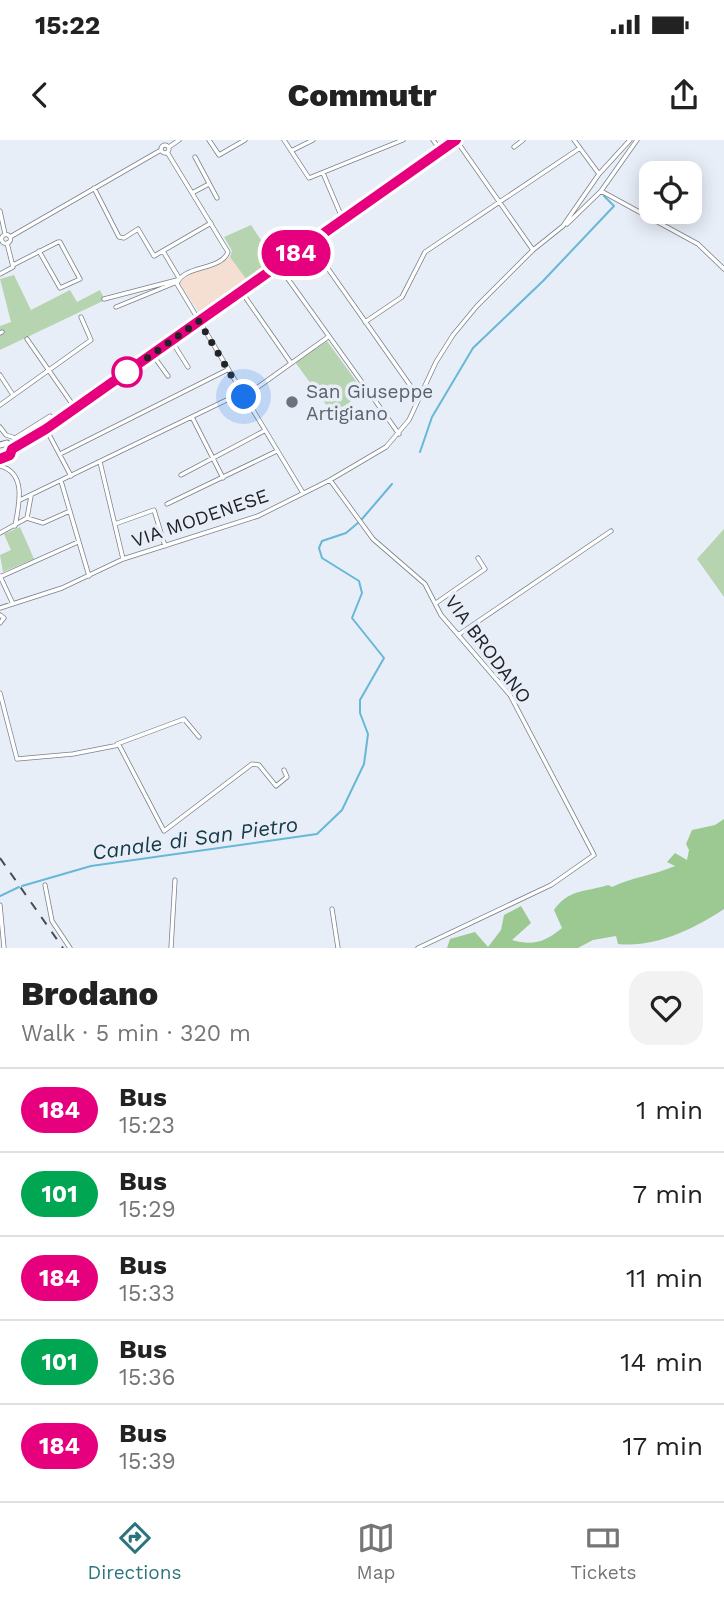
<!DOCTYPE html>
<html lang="en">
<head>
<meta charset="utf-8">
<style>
	body { margin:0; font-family:"Work Sans",sans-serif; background:#f2f2f2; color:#222; height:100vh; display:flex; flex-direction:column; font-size:26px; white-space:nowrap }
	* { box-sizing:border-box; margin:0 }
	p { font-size:23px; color:#767676 }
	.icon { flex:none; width:38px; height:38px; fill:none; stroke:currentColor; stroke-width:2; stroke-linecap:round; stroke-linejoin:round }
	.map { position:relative; height:808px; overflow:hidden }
	.panel { display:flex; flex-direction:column; background:#fff; flex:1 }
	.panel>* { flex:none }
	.badge { padding:0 14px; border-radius:23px; font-size:24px; line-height:46px }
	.controls { position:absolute; left:639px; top:21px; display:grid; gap:14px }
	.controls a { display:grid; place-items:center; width:63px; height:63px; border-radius:14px; background:#fff; box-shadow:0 4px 18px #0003; font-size:35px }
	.you { position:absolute; width:35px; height:35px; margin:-18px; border:5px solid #fff; border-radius:50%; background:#1a73e8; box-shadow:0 0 0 10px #1a73e833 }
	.map>.badge { position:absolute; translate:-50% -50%; box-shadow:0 0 0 4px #fff }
	.round { display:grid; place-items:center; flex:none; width:74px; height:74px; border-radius:21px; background:#f2f2f2 }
	.head { display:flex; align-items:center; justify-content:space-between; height:119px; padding:0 21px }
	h1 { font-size:33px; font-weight:800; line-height:52px }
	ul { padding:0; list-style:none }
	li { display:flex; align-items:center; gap:21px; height:84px; padding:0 21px; border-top:2px solid #e0e0e0 }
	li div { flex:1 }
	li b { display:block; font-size:26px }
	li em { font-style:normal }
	li .badge { min-width:77px; font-weight:700; text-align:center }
	.status { display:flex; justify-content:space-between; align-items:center; height:49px; padding:0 35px; background:#fff; direction:ltr }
	.status svg { height:19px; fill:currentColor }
	header { display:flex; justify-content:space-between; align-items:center; height:91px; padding:0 21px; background:#fff; font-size:32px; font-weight:800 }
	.menu { display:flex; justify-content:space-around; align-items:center; height:98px; border-top:2px solid #e0e0e0; background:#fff; font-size:19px; color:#767676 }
	.menu a { display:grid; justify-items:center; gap:4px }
	.menu .on { color:#2c757d }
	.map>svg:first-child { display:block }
	.education { fill:#f5dfd2 }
	.green { fill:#b6d4af }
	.forest { fill:#9cc991 }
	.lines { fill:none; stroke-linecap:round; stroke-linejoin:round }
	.stream { stroke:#67b7d7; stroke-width:2 }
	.street-casing { stroke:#7b8089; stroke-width:5 }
	.primary-casing { stroke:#7b8089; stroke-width:7 }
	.street { stroke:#fff; stroke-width:3.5 }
	.primary { stroke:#fff; stroke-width:5 }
	.rail { stroke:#484b50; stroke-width:2; stroke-dasharray:9 9; stroke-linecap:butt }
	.line-casing { stroke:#fff; stroke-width:16 }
	.line { stroke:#e6007e; stroke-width:10 }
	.walk { stroke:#212327; stroke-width:7; stroke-dasharray:0 12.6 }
	.stop-dot { fill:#fff; stroke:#e6007e; stroke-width:3.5 }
	.worship-dot { fill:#6b7280; stroke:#e8eef8; stroke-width:2.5 }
	.labels { text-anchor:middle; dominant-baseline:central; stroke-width:7; stroke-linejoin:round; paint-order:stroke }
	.worship-label { font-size:19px; fill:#5b616d; stroke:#e8eef8; text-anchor:start }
	.street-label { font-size:19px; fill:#212327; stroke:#e8eef8 }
	.water-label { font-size:21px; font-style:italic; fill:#133846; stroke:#e8eef8 }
</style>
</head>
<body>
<div class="status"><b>15:22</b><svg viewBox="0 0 49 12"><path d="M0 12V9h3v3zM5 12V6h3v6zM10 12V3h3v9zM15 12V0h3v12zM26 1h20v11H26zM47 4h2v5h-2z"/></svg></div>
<header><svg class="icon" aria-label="back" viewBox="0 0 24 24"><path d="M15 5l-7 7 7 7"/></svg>Commutr<svg class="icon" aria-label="share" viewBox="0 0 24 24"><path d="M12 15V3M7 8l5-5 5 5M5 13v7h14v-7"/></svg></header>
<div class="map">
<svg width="724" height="808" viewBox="0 0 724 808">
	<rect width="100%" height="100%" fill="#e8eef8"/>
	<path class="education" d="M230,117L249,143L201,175L179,143L180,139Z"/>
	<path class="green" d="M251,85L276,123L249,143L230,117L232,111L224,97Z
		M14,135L31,170L70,150L77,162L100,150L105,160L0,210V186L11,182L0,139Z
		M327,201L364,252L333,274L295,222Z
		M20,387L34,419L3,432L0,415L11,410L4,394Z
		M724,389V457L697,419Z"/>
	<path class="forest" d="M724,679V769C694,789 655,808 618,804L616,796L593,800L578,808H447L450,799L475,792L488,807L501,790L504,775L521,766L531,783L512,800C533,806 545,802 562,788L554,770C568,749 586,752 608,745L612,747C633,737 654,735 675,726L667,722L675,713L687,720L689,710L686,704L692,690L715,685Z"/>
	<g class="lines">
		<path class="stream" d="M420,312L432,277L473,208L543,141L614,66L604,56
			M362,379L392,344
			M22,746L91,726L317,694L342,670L364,624L368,594L360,573V560L384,518L352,478L362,453L359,441L322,418L319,408L322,401L346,393L359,382
			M0,756L19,747"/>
		<defs>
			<path id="street" d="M209,0L219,15L245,0
				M284,0L309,38L403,0
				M433,0L441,11
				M456,0L533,110
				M574,0L599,34
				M161 9a4 4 0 1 1 8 0a4 4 0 1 1-8 0Z
				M169,7L179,0
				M514,7L523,0
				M291,11L313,0
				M167,12L228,112C221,131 182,125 177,144L303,353
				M195,17L217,58
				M323,33L343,80
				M94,48L119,97L124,98L138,89L154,116L211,83
				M601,51L698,104L724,129
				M192,53L209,44
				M0,71L5,94
				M567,84L601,51L637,0
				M1.5 99a4.5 4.5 0 1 1 9 0a4.5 4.5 0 1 1-9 0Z
				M10,97L161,10
				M310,103L419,258
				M163,111L179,138
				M13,125L58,102H60L80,139L60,148L39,111
				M278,125L399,294
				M0,134L13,127L7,103
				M241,151L291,223
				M104,159L177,140
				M116,167L177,142
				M365,182L402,157L425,112L580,8
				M0,193L2,192
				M27,199L75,268
				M171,200L188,227
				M152,214L168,236
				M0,235L13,255
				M244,257L328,197
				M0,265L91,200L81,177
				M192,277L223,338
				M0,287L6,295L15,298L50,276L55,283
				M46,289L71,336
				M60,314L227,230
				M100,322L123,419
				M0,326C27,333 19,365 15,386
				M181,335L264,291
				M330,340L373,399L425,444L441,475L510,555L594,715L551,745L418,808
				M61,341L89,436
				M20,360L241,253
				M167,364L277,311
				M27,378L43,383L70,371
				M115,384L154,370L165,406
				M0,393L27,378L31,356
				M0,436L13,464
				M0,437L78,402
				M436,463L485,429L478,418
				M0,468L62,448L123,419L258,376L330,340L386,307L409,280L436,222L453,195L477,166L533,110L563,86L599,34L630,0
				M0,475L4,478L0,483
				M458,495L611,391
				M0,553L17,619L73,614L119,605L164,691L252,624L259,625L276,646L287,637L284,630
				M117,604L184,579L199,597
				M45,745L52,781L70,808
				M0,765L4,808
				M332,769L338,808
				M171,808L175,740"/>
			<path id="primary" d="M0,305L7,303L12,309
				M0,315H10L12,309L46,289L456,0"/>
		</defs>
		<use href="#street" class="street-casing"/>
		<use href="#primary" class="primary-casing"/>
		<use href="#street" class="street"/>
		<use href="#primary" class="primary"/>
		<path class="rail" d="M0,718L63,808"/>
	</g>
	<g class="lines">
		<defs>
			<path id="line" d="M0,319L10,315L12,309L46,289L456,0"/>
		</defs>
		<use href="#line" class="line-casing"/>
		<use href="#line" class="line"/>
		<path class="walk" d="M127,232L122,236L199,181L244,257"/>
	</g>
	<circle class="stop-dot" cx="127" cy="232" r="14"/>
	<circle class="worship-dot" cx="292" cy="262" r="7"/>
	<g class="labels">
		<g class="worship-label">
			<text x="306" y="251">San Giuseppe<tspan x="306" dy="22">Artigiano</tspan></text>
		</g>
		<g class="street-label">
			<text transform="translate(200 378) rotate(-19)">VIA MODENESE</text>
			<text transform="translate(488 509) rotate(53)">VIA BRODANO</text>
		</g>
		<g class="water-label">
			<text transform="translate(195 698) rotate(-8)">Canale di San Pietro</text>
		</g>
	</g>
</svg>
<div class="controls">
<a><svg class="icon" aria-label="locate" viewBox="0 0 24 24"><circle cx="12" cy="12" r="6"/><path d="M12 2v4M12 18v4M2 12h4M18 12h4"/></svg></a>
</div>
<div class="you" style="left:244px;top:257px"></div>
<b class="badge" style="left:296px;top:113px;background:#e6007e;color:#fff">184</b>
</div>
<section class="panel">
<div class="head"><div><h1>Brodano</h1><p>Walk · 5 min · 320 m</p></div><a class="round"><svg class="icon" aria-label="heart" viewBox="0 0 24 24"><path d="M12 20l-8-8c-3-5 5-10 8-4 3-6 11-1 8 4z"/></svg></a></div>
<ul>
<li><span class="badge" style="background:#e6007e;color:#fff">184</span><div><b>Bus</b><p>15:23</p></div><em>1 min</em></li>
<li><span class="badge" style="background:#00a651;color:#fff">101</span><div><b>Bus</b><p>15:29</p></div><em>7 min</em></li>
<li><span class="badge" style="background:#e6007e;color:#fff">184</span><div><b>Bus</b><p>15:33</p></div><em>11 min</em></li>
<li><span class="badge" style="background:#00a651;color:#fff">101</span><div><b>Bus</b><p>15:36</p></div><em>14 min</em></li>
<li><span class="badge" style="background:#e6007e;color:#fff">184</span><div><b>Bus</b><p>15:39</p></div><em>17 min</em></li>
</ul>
</section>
<nav class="menu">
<a class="on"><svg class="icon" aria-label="directions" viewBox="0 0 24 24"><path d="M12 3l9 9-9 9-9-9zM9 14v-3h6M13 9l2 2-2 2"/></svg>Directions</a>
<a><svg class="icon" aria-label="map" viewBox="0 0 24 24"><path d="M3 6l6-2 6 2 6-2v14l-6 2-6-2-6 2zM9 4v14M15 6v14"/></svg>Map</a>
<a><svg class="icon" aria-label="tickets" viewBox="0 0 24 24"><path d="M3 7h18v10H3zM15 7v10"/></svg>Tickets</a>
</nav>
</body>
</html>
